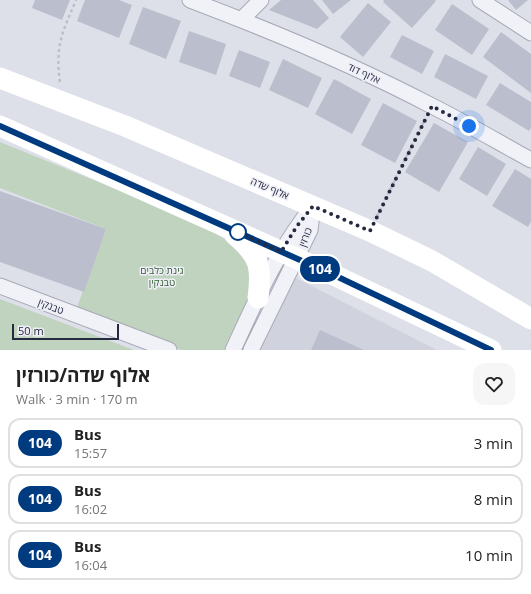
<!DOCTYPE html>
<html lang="en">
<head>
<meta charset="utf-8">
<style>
	body { margin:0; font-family:"Open Sans","Noto Sans Hebrew",sans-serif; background:#f6f6f6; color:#222; height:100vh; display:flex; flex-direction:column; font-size:15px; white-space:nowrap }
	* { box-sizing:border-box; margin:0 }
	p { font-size:13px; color:#767676 }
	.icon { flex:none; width:22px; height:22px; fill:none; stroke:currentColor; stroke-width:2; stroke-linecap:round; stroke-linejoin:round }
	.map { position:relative; height:350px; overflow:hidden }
	.details { display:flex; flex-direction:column; background:#fff; flex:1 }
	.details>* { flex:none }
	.badge { padding:0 8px; border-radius:13px; font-size:14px; line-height:26px }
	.scale { position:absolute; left:12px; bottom:10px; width:107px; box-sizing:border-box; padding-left:4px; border:2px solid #262a41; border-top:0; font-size:11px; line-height:14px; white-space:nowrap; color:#262a41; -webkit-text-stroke:3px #eeeff6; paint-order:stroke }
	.you { position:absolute; width:20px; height:20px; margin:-10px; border:3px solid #fff; border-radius:50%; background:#1a73e8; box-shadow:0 0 0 6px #1a73e833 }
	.map>.badge { position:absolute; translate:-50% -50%; box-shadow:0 0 0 2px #fff }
	.round { display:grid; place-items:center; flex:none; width:42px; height:42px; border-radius:12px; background:#f6f6f6 }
	.overview { display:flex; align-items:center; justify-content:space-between; height:68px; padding:0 16px }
	h1 { font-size:19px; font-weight:700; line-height:30px }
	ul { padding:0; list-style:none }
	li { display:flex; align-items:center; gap:12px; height:50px; margin:0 8px 6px; padding:0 8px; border:2px solid #e0e0e0; border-radius:12px }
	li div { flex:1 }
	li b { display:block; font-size:15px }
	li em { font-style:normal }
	li .badge { min-width:44px; font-weight:700; text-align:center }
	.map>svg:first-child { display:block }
	.built { fill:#d0d2de }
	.green { fill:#bfd3bf }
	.building { fill:#bbbecc }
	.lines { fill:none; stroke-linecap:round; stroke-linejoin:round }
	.minor-casing { stroke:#a7a9b7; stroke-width:17 }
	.path { stroke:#bcbec8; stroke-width:2.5; stroke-dasharray:3 3; stroke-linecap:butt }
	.minor { stroke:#f1f2f7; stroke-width:15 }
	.secondary { stroke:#fff; stroke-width:21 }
	.line-casing { stroke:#fff; stroke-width:9 }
	.line { stroke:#003b80; stroke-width:6 }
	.walk { stroke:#262a41; stroke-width:4; stroke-dasharray:0 7.2 }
	.stop-dot { fill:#fff; stroke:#003b80; stroke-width:2 }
	.labels { text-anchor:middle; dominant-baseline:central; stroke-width:3; stroke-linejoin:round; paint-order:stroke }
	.street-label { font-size:10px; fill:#262a41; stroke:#eeeff6 }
	.park-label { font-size:10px; fill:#335e34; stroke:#eeeff6 }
</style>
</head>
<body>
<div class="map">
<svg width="531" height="350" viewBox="0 0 531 350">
	<rect width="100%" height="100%" fill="#dee0e9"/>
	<path class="built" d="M294,277L437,350H257Z"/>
	<path class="green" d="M0,142L197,222C208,229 243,249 249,260C263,287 237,327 225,350H181L76,310L106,229L0,188Z
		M0,299L134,350H0Z"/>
	<path class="building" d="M35,0H70L62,20L32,8Z
		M85,0H119L132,5L119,38L77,21Z
		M281,0H313L329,18L317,29L269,10Z
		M322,0H351L333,14Z
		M384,0H435L436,1L412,28L383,2Z
		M508,0H528L516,10Z
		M368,3L391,22L363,57L340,37Z
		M452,4L489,29L472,55L435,30Z
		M143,7L181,21L166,59L129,44Z
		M189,31L226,44L216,75L179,62Z
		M501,32L531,54V93L483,57Z
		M402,35L434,51L422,74L390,57Z
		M239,50L270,62L260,88L229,76Z
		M445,54L488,76L476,99L434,77Z
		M283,59L322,78L308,108L269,90Z
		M334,79L371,99L352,134L315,114Z
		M500,83L531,102V128L529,131L486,105Z
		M383,103L417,121L395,163L361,145Z
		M434,123L468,142L439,192L405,172Z
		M478,147L506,164L487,196L459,179Z
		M515,169L531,179V222L528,227L492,206Z
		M0,191L106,229L84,292L0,262Z
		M320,330L364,350H311Z"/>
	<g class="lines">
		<defs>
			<path id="minor" d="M190,0C272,31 354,65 432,106C466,123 498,142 531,160
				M480,0L531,33
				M242,19L261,0
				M0,286L169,350
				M233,350C256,300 278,249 313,206
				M251,350L310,230L313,206"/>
		</defs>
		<use href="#minor" class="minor-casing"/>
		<path class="path" d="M60,82C55,46 62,33 76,0
			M377,216L425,119"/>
		<use href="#minor" class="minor"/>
		<path class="secondary" d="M0,78L125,126L370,231L432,261L531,319
			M0,126L338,277L491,350
			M235,235C260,256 262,267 258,298"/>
	</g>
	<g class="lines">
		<defs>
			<path id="line" d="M0,126L338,277L491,350"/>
		</defs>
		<use href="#line" class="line-casing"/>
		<use href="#line" class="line"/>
		<path class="walk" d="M238,232L232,229L281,252L297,226L313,206L370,231L432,106L469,126"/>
	</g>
	<circle class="stop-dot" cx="238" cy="232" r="8"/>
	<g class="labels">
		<g class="street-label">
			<text transform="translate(364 73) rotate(25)">אלוף דוד</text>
			<text transform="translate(270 188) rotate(23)">אלוף שדה</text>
			<text transform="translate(305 237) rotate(-69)">כורזין</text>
			<text transform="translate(51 306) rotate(21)">טבנקין</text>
		</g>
		<g class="park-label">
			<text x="162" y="270">גינת כלבים<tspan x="162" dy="12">טבנקין</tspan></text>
		</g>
	</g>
</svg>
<div class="scale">50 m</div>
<div class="you" style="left:469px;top:126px"></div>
<b class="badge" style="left:320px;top:269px;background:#003b80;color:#fff">104</b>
</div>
<section class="details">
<div class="overview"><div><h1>אלוף שדה/כורזין</h1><p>Walk · 3 min · 170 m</p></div><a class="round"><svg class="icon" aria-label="heart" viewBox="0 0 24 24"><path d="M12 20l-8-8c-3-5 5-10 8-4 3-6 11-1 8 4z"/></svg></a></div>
<ul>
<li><span class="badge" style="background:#003b80;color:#fff">104</span><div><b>Bus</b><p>15:57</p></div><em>3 min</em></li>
<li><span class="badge" style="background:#003b80;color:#fff">104</span><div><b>Bus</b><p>16:02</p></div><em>8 min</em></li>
<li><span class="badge" style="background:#003b80;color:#fff">104</span><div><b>Bus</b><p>16:04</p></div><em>10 min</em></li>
</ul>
</section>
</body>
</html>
